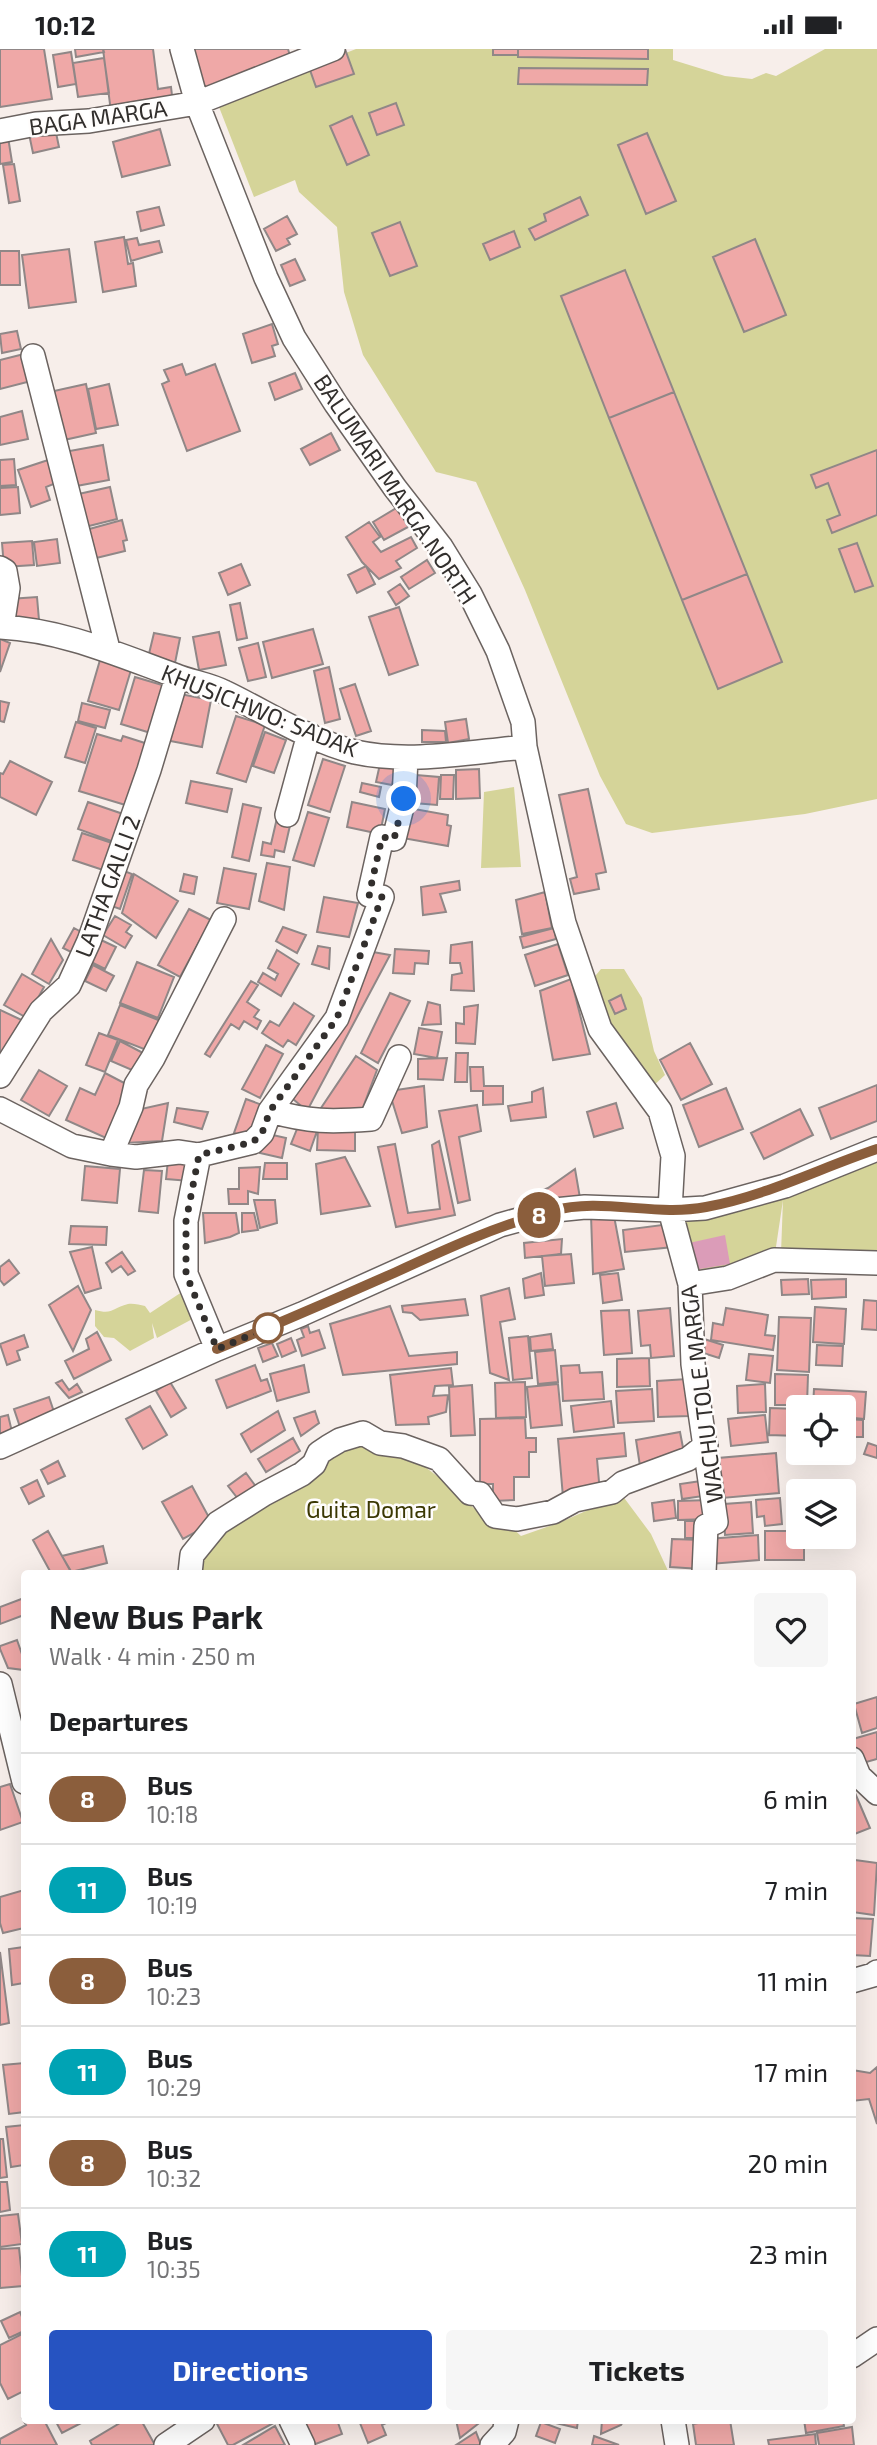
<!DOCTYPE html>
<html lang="en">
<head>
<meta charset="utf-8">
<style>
	body { margin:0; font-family:"Exo 2",sans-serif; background:#f6f6f6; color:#202124; height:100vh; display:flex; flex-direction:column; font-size:26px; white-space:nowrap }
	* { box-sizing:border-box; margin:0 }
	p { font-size:23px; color:#757577 }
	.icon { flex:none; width:38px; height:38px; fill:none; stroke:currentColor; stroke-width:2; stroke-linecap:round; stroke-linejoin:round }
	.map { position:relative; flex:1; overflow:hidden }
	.sheet { position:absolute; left:21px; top:1521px; width:835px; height:854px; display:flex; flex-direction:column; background:#fff; border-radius:7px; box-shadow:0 7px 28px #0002 }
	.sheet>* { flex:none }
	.badge { padding:0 14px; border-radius:23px; font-size:24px; line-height:46px }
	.tools { position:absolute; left:786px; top:1346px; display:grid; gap:14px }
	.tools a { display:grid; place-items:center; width:70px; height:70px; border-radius:7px; background:#fff; box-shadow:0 7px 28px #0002; font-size:35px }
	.you { position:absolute; width:35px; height:35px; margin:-18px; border:5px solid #fff; border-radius:50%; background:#1a73e8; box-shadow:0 0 0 10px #1a73e833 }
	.map>.badge { position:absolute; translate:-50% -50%; box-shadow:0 0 0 4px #fff }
	h2 { padding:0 28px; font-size:26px; line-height:63px }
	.round { display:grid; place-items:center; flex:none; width:74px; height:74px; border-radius:7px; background:#f6f6f6 }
	.head { display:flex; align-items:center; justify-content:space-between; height:119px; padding:0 28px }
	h1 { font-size:33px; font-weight:700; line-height:52px }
	.primary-button { display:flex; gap:14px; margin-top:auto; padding:14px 28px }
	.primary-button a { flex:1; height:80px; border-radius:7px; background:#2653c1; color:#fff; font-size:28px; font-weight:700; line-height:80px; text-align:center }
	.primary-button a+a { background:#f6f6f6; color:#202124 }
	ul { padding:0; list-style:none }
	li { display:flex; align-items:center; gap:21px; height:91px; padding:0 28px; border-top:2px solid #e0e0e0 }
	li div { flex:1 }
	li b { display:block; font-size:26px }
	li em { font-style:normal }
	li .badge { min-width:77px; font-weight:700; text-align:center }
	.status { display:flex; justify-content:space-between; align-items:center; height:49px; padding:0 35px; background:#fff; direction:ltr }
	.status svg { height:19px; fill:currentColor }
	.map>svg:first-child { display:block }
	.green { fill:#d5d499 }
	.water { fill:#db9cb8 }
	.building { fill:#efa8a7; stroke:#908787; stroke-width:2 }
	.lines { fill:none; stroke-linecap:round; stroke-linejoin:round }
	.minor-casing { stroke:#6b6360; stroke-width:26 }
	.minor { stroke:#fff; stroke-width:23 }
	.line-casing { stroke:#fff; stroke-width:16 }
	.line { stroke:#8b5e3c; stroke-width:10 }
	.walk { stroke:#322f2d; stroke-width:7; stroke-dasharray:0 12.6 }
	.stop-dot { fill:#fff; stroke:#8b5e3c; stroke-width:3.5 }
	.labels { text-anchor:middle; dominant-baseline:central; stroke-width:5; stroke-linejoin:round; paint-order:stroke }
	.street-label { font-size:23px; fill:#322f2d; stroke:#fffdfc }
	.park-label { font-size:23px; fill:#3b3803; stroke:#fffdfc }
</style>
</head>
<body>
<div class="status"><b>10:12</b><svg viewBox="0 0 49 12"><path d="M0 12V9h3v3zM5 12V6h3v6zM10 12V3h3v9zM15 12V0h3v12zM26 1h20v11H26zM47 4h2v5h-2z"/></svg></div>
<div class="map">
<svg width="877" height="2396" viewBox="0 0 877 2396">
	<rect width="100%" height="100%" fill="#f7eeea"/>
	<path class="green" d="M356,0H673V11L725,27L752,30L766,24L776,27L825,0H877V750L805,765L652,784L626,775L600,727L525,541L476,433L436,423L363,306L344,243L337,178L299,143L295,131L254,148L219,58L274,32Z
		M514,738L521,818L481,819L484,743Z
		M601,920H624L642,949L654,1002L665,1026L652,1038L611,980L591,932Z
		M877,1099V1204H781L783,1151L774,1211L692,1234L672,1165Z
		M188,1239L198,1267L157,1289L152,1274L154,1289L130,1302L114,1289L104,1288L95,1277V1261C113,1266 112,1259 128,1255C133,1254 140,1256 145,1257L150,1264Z
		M362,1389L412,1408L462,1446L467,1454L493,1473H506L521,1487L561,1473L622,1446L651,1485L669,1524H199L202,1499Z"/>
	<path class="water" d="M725,1186L730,1215L694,1221L689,1194Z"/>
	<path class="building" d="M0,0H44L52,50L0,58Z
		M75,0H103L104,3L76,8Z
		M103,0H153L158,40L171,38L173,55L111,63Z
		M191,0H288L290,7L259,17L260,20L206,47Z
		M345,0L354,25L316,38L310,21L334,3Z
		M493,0H518V6H493Z
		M518,0H648V10L518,8Z
		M71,3L76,35L58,38L53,6Z
		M104,9L109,44L78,48L73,14Z
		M519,19L648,20L647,36L518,35Z
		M396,54L404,76L377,86L369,64Z
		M352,67L369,106L347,116L330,77Z
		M55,79L59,98L33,104L29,85Z
		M160,80L170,116L122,128L113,93Z
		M647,84L676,152L646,165L618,96Z
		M8,88L12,113L0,115V89Z
		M14,115L20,152L9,154L3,116Z
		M580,148L588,166L535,191L529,180L546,172L544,165Z
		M159,158L164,176L141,182L137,163Z
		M287,167L297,185L287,190L290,195L276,202L264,180Z
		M400,173L417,217L390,227L372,184Z
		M514,182L520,198L490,211L483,195Z
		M124,188L128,215L133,214L136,237L103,243L95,193Z
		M137,189L139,196L159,192L162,203L131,212L126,191Z
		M755,190L786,266L744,283L713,208Z
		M69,200L76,253L29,259L22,206Z
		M0,202H19L20,236H0Z
		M295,210L305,231L290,237L281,216Z
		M625,221L674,343L609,369L561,247Z
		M272,275L278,295L272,297L275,307L252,314L243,285Z
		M17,282L21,300L2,304L0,285Z
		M24,305L31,332L0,340V311Z
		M182,315L186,326L215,315L240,382L187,402L162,335L169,332L164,321Z
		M295,324L302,340L275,351L269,334Z
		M86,335L96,384L64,391L54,342Z
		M109,335L118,376L96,380L88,340Z
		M674,343L747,525L682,551L609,369Z
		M22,362L28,390L0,396V368Z
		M331,384L340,401L310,416L301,400Z
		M103,396L109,431L71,438L64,403Z
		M877,401V466L832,484L827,471L840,466L828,434L816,439L811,426Z
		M14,410L16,436L0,437V411Z
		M48,411L56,434L46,438L50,451L31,458L18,421Z
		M18,438L20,464L0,466V439Z
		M110,438L117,470L81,479L74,446Z
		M398,458L408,478L384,491L373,473Z
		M122,471L127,491L123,492L125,502L88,511L82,482Z
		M369,473L380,488L373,493L381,503L411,488L417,499L396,512L401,519L379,530L362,513L346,488Z
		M57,490L60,514L37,517L34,493Z
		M32,492L34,516L4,518L2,494Z
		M857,494L873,537L855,543L839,500Z
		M427,511L435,524L409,540L401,528Z
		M241,515L250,536L228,546L219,524Z
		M366,517L375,535L357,544L348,526Z
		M747,525L782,613L718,640L682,551Z
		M400,535L409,547L396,556L388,543Z
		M37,548L39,571L11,573L9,550Z
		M240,554L247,589L237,591L230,556Z
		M399,558L418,616L389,626L369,568Z
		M313,580L323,615L272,629L263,593Z
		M219,583L226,616L199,621L193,588Z
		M154,584L180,589L174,619L147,613Z
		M0,590L10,594L0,623Z
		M258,594L266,628L248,632L239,599Z
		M100,611L131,621L119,661L88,652Z
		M329,618L340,670L325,674L314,622Z
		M135,628L169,638L154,685L121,675Z
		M355,635L371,682L356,687L340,640Z
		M175,644L211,651L202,698L165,691Z
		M0,652L9,654L4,673L0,672Z
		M82,654L110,661L105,679L78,672Z
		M236,667L265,676L246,733L217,724Z
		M466,670L469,690L448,694L445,673Z
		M76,673L96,679L85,714L65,708Z
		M422,681L445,682L446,693H422Z
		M265,683L286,691L274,724L253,717Z
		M97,685L121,692L123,687L151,696L132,758L79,742Z
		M323,710L345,717L330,763L308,756Z
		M10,712L52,733L36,766L0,748V724L3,725Z
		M380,715L396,718L392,736L376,733Z
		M479,720L480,749L456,750V721Z
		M416,726L439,728L437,756L414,754Z
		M441,726H454L453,750H440Z
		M191,732L232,740L227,763L186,754Z
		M362,734L381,738L379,748L360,743Z
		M588,740L606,823L596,825L599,840L574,845L570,830L577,828L559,746Z
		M88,753L123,765L114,793L78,780Z
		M352,753L385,760L380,785L347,778Z
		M243,755L261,759L249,812L232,808Z
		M403,758L448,766L447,776L451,777L448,797L397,788Z
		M308,763L329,769L314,817L293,811Z
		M277,769L291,772L284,803L275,801L274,808L261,806L263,793L271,795Z
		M82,784L115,795L106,822L73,811Z
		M267,814L290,818L284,861L259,852Z
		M224,819L256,825L249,860L217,854Z
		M119,820L132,825L120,860L106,855Z
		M134,825L178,852L156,889L122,864Z
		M184,825L197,828L194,845L180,842Z
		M459,832L460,841L440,845L446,863L423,866L421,838Z
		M545,843L552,879L522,885L516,851Z
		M324,848L358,854L349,888L317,883Z
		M189,860L211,871L180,928L158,916Z
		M115,867L131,876L126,883L132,887L125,899L103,886Z
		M283,878L306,886L297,904L276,892Z
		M74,879L83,884L73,904L63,899Z
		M554,879L556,890L523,899L520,888Z
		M51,890L63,911L49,935L32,925Z
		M101,891L116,898L105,920L91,913Z
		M472,893L474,942L451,941L452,926L462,924L460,914H450L451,896Z
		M558,895L568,926L535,937L525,906Z
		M318,897L330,899L329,920L312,915Z
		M395,900L429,902L428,915L415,914L414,925L393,924Z
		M277,901L299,915L281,947L258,933L263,924L275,931L278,925L268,919Z
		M373,903L390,906L307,1062L293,1050Z
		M137,913L174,928L158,969L120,954Z
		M93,916L114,927L106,942L85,932Z
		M22,925L44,938L27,969L4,956Z
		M571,930L590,1005L553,1011L540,942Z
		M251,932L258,936L247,953L259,961L254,968L261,972L257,980L244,972L239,980L231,975L210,1008L205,1005Z
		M390,944L410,952L378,1014L361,1004Z
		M621,946L626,960L615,965L609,952Z
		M428,953L440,956L441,975L422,976Z
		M294,954L314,967L296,996L288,991L283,998L262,984L270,972L279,977Z
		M120,956L161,972L149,1002L108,986Z
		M478,956L475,995L456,994V974L464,975V958Z
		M0,961L26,973L19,990L12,987L2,1008L0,1007Z
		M419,979L442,983L437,1009L414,1005Z
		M99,984L118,991L105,1023L86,1016Z
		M120,992L143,1004L132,1021L111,1012Z
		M690,994L712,1035L681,1051L660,1011Z
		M266,996L283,1005L260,1049L242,1040Z
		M456,1004H468L467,1033H455Z
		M356,1007L377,1021L362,1061L319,1062Z
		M447,1009L443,1031L418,1030V1010Z
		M470,1018H483L484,1037H503V1055L483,1056V1042H471Z
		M39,1021L67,1037L49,1067L21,1051Z
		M105,1024L130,1037L106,1089L66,1071L80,1039L95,1046Z
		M877,1036V1072L831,1090L819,1059Z
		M424,1037L427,1078L402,1084L389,1042Z
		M543,1039L546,1068L511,1072L508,1057L532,1053V1043Z
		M726,1039L743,1080L699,1098L683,1056Z
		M246,1050L265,1057L252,1091L234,1084Z
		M168,1054L162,1092L125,1094L132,1062Z
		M616,1054L623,1079L594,1088L587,1063Z
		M477,1056L481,1082L459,1088L470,1151L458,1154L439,1062Z
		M177,1059L208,1063L202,1080L174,1073Z
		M800,1060L813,1086L764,1110L751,1084Z
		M299,1075L317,1082L310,1102L291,1095Z
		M318,1079L355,1080V1102L317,1101Z
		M264,1084L286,1089L282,1109L260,1104Z
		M439,1092L455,1166L396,1178L378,1098L395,1095L408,1164L440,1160L432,1096Z
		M345,1108L370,1157L321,1165L316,1115Z
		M168,1111L191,1112L190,1132L166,1130Z
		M265,1114H287V1130H263Z
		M85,1117L120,1120L117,1154L82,1151Z
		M260,1118L258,1145L248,1142V1155H229L228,1140H239V1119Z
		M575,1120L580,1149L532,1158L529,1147L548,1139Z
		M144,1121L162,1122L158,1164L139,1162Z
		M254,1151H275L277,1174L260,1179Z
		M203,1164H236L239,1184L230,1188L205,1194Z
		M242,1164H254L258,1181L242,1183Z
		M591,1166L614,1167L624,1220L593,1225Z
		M670,1175L673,1198L625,1203L623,1181Z
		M71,1177L107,1178L106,1196L69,1195Z
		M562,1190L561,1205L525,1209L524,1194Z
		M92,1198L101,1239L85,1244L70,1203Z
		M122,1203L135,1222L128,1226L121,1217L112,1223L106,1214Z
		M571,1205L574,1234L545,1237L542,1207Z
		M9,1211L19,1224L4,1236L0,1231V1218Z
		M541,1224L544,1246L525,1249L523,1230Z
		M618,1224L622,1251L603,1254L600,1226Z
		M808,1230L809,1245L782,1246L781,1231Z
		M846,1230V1248L812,1250L811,1231Z
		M78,1237L91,1261L73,1302L49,1256Z
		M509,1239L515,1270L500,1273L509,1331L490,1324L481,1247Z
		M465,1250L468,1266L420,1271L412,1264L403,1263L402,1257Z
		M864,1251L877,1252V1281L862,1280Z
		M390,1257L409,1307L457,1303V1315L343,1326L330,1275Z
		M815,1258L846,1260L844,1295L813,1293Z
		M670,1259L674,1307L651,1309L650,1296L641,1297L638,1262Z
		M726,1259L768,1266L765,1286L775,1287L773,1301L711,1291L713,1274L723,1276Z
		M629,1261L632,1304L604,1306L601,1262Z
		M779,1268L811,1269L809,1323L777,1321Z
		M308,1277L310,1284L319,1281L325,1299L302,1307L297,1291L304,1288L301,1280Z
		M97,1283L111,1311L74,1330L65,1312L89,1300L86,1290Z
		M551,1285L553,1300L531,1302L530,1288Z
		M24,1286L28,1298L17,1302L20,1311L7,1316L0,1295Z
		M528,1287L532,1329L513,1331L509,1289Z
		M291,1289L296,1302L282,1308L277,1295Z
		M701,1289L723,1296L719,1309L697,1302Z
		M272,1294L278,1307L263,1313L258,1299Z
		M817,1296L843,1297L842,1317L816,1316Z
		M555,1301L558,1333L538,1335L535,1303Z
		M749,1305L773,1307L770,1334L746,1331Z
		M649,1309L650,1337L617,1338V1310Z
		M255,1316L261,1332L267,1330L271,1342L227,1359L216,1331Z
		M304,1316L309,1343L277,1352L270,1325Z
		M579,1316L580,1324L602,1323L604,1350L563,1352L561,1317Z
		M451,1319L453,1336L435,1337L433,1347L448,1346L446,1363L428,1368L429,1375L396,1376L390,1326Z
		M775,1325L808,1326L807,1356H775Z
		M687,1330L689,1367L658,1368L657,1332Z
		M62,1331L69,1341L77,1335L82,1343L69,1349L56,1334Z
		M170,1333L186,1359L171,1368L156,1342Z
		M525,1333L526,1368L496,1369L495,1334Z
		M558,1335L562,1376L531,1379L527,1338Z
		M765,1335L766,1363L738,1364L737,1337Z
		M472,1336L475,1386L451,1387L449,1338Z
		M652,1340L654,1372L618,1374L616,1342Z
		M814,1340L866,1343L864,1370L844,1368V1358H813Z
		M49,1348L56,1369L21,1381L14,1360Z
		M611,1352L614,1378L574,1383L571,1357Z
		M150,1357L167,1386L143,1400L126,1370Z
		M770,1359L798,1360V1387L769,1386Z
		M278,1362L285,1381L251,1403L241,1385Z
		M315,1362L319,1374L301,1387L294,1369Z
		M8,1366L13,1387L0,1390V1368Z
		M765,1366L768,1393L731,1397L728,1370Z
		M525,1369L526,1389H536V1403H529V1428H514V1451L493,1452V1435H480V1370Z
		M847,1370L863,1371V1388H846Z
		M680,1383L685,1409L640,1417L636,1391Z
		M624,1384L626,1407L597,1410L600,1444L563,1448L558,1390Z
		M293,1389L300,1402L266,1423L258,1410Z
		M868,1394L877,1397V1409L864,1405Z
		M776,1404L779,1444L722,1449L718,1409Z
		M58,1412L65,1427L48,1435L41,1421Z
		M246,1424L260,1443L242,1455L228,1437Z
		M37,1431L44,1447L29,1455L21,1439Z
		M708,1431L710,1446L682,1450L680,1435Z
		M192,1437L212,1474L183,1490L162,1453Z
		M780,1449L782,1475L765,1477L764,1467L757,1468L756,1451Z
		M674,1451L676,1469L654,1472L652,1454Z
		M709,1451L710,1470L678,1471V1452Z
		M751,1453L753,1484L725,1486L724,1455Z
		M685,1472H703V1489H685Z
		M48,1482L62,1507L72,1524H51L33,1491Z
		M765,1482H798V1488H804V1511H765Z
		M758,1486L759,1511L710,1515L708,1490Z
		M672,1490L703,1491L701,1520L670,1518Z
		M103,1497L107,1514L71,1523L62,1507Z
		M24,1549V1566L0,1575V1558Z
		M17,1591L24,1611V1621L8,1619L0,1600V1597Z
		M877,1648V1679L862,1684L854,1655Z
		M877,1683V1710L859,1715L853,1690Z
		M10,1735L23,1773L0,1781V1738Z
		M855,1744L870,1779L852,1786V1745Z
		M855,1811L877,1814L874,1866L852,1863V1834Z
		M24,1841V1879L3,1884L0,1874V1848Z
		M852,1869L873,1870L870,1907L852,1906Z
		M24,1898V1934L12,1936L9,1900Z
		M0,1903L9,1974L0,1976Z
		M24,2014V2063L9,2065L3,2016Z
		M877,2018V2075L869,2050L852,2052V2021L870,2024Z
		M24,2076V2116L11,2118L6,2078Z
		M0,2090H3L7,2128L0,2129Z
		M0,2133H7L10,2161L0,2163Z
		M18,2165L22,2195L0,2198V2167Z
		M19,2199L23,2237L0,2239V2200Z
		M20,2263L24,2273V2282L9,2289L1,2272Z
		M24,2284V2342L8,2350L0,2334V2296Z
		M24,2367V2371H44L57,2396H0V2390L26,2376L22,2369Z
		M55,2371H87L62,2384Z
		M125,2371H141L155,2396H92L90,2392Z
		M218,2371H279L233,2396H228L216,2373Z
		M303,2371H337L342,2385L313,2396Z
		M367,2371H392L382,2376L386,2386L368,2394L360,2374Z
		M456,2371H483L460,2389Z
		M543,2371H578L577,2379Z
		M602,2371H624L621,2376L601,2385Z
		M713,2371H730L734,2396H696L693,2375Z
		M804,2371H843L844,2377L806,2384Z
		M541,2373L560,2380L555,2394L536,2387Z
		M275,2377L285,2396H243Z
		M852,2378L854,2396H819L817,2384Z
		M476,2383L481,2396H456Z
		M815,2385L816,2396H769L768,2391Z
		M594,2387L619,2396H592Z"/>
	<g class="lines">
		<defs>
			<path id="minor" d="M182,0L197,54L266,229L294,289L336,355L395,439L441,498L470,545L498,602L523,673L525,698L564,874L600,980L660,1062L673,1107L670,1161L690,1235L693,1315L716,1473L706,1477L704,1524
				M0,82L36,75L89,72L197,54L333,0
				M33,307L108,600
				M0,519L5,522L8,539L2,578
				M0,578C62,581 116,605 174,626C190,633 209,635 224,643C266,663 310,692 355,703C410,715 469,703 525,698
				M287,766L309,685
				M0,1027L41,962L69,936L89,892L149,721L177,628
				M0,1060L72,1097L111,1105L136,1108L179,1103L199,1106L186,1172V1225L217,1300
				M270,1062C310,1073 330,1073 371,1070L399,1008
				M111,1105L131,1058L136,1036L153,1009L224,870
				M199,1106L253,1093L262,1084L270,1062L337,969L382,848L369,846L382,788L394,790L404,750L406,709
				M690,1235L728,1229L774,1211L877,1214
				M0,1398L217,1300L302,1265L500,1176L555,1161L585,1158L670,1161L705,1159L785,1137L877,1100
				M190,1524L192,1506L218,1474L264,1445L302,1425L314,1415L319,1404L328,1398L340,1391L363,1384L380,1394L403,1397L439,1410L470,1444L480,1445L495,1467L517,1470L553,1463L575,1451L612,1443L623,1434L688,1410L706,1396
				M0,1635L24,1733
				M852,1710L859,1727L877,1744
				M852,1932L873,1926L877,1923
				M852,2307L877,2290
				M291,2371L303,2396
				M673,2371L677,2396
				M166,2396L203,2371
				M492,2396L504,2383L507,2371"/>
		</defs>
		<use href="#minor" class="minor-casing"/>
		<use href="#minor" class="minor"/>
	</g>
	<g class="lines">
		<defs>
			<path id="line" d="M217,1300C277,1275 335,1250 394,1224C446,1200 496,1177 552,1162C602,1148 655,1168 706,1158C766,1147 820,1119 877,1100"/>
		</defs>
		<use href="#line" class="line-casing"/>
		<use href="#line" class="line"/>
		<path class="walk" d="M268,1279L217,1300L186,1225V1172L199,1106L253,1093L262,1084L270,1062L337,969L382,848L369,846L382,788L394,790L404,750"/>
	</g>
	<circle class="stop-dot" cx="268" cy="1279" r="14"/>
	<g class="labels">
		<g class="street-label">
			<text transform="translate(98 68) rotate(-8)">BAGA MARGA</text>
			<text transform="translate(396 440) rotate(56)">BALUMARI MARGA NORTH</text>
			<text transform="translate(260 661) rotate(22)">KHUSICHWO: SADAK</text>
			<text transform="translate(107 837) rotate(-70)">LATHA GALLI 2</text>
			<text transform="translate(701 1345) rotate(-97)">WACHU TOLE MARGA</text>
		</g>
		<g class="park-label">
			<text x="371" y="1460">Guita Domar</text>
		</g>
	</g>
</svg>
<div class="tools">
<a><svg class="icon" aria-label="locate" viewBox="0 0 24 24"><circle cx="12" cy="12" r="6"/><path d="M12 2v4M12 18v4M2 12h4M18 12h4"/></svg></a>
<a><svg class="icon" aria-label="layers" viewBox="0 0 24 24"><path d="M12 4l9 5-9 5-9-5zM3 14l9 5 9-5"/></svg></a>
</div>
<div class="you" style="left:404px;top:750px"></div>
<b class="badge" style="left:539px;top:1166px;background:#8b5e3c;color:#fff">8</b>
<section class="sheet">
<div class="head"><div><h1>New Bus Park</h1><p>Walk · 4 min · 250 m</p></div><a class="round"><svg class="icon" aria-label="heart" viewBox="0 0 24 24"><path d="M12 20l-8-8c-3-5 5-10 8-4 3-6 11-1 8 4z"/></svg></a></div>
<h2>Departures</h2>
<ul>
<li><span class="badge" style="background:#8b5e3c;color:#fff">8</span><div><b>Bus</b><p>10:18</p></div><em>6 min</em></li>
<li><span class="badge" style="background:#00a3b4;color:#fff">11</span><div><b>Bus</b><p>10:19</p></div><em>7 min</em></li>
<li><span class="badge" style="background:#8b5e3c;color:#fff">8</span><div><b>Bus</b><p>10:23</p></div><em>11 min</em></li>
<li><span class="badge" style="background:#00a3b4;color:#fff">11</span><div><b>Bus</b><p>10:29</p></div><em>17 min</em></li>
<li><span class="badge" style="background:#8b5e3c;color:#fff">8</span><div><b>Bus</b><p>10:32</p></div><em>20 min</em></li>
<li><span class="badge" style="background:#00a3b4;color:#fff">11</span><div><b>Bus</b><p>10:35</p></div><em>23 min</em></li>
</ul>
<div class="primary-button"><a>Directions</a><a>Tickets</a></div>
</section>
</div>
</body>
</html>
